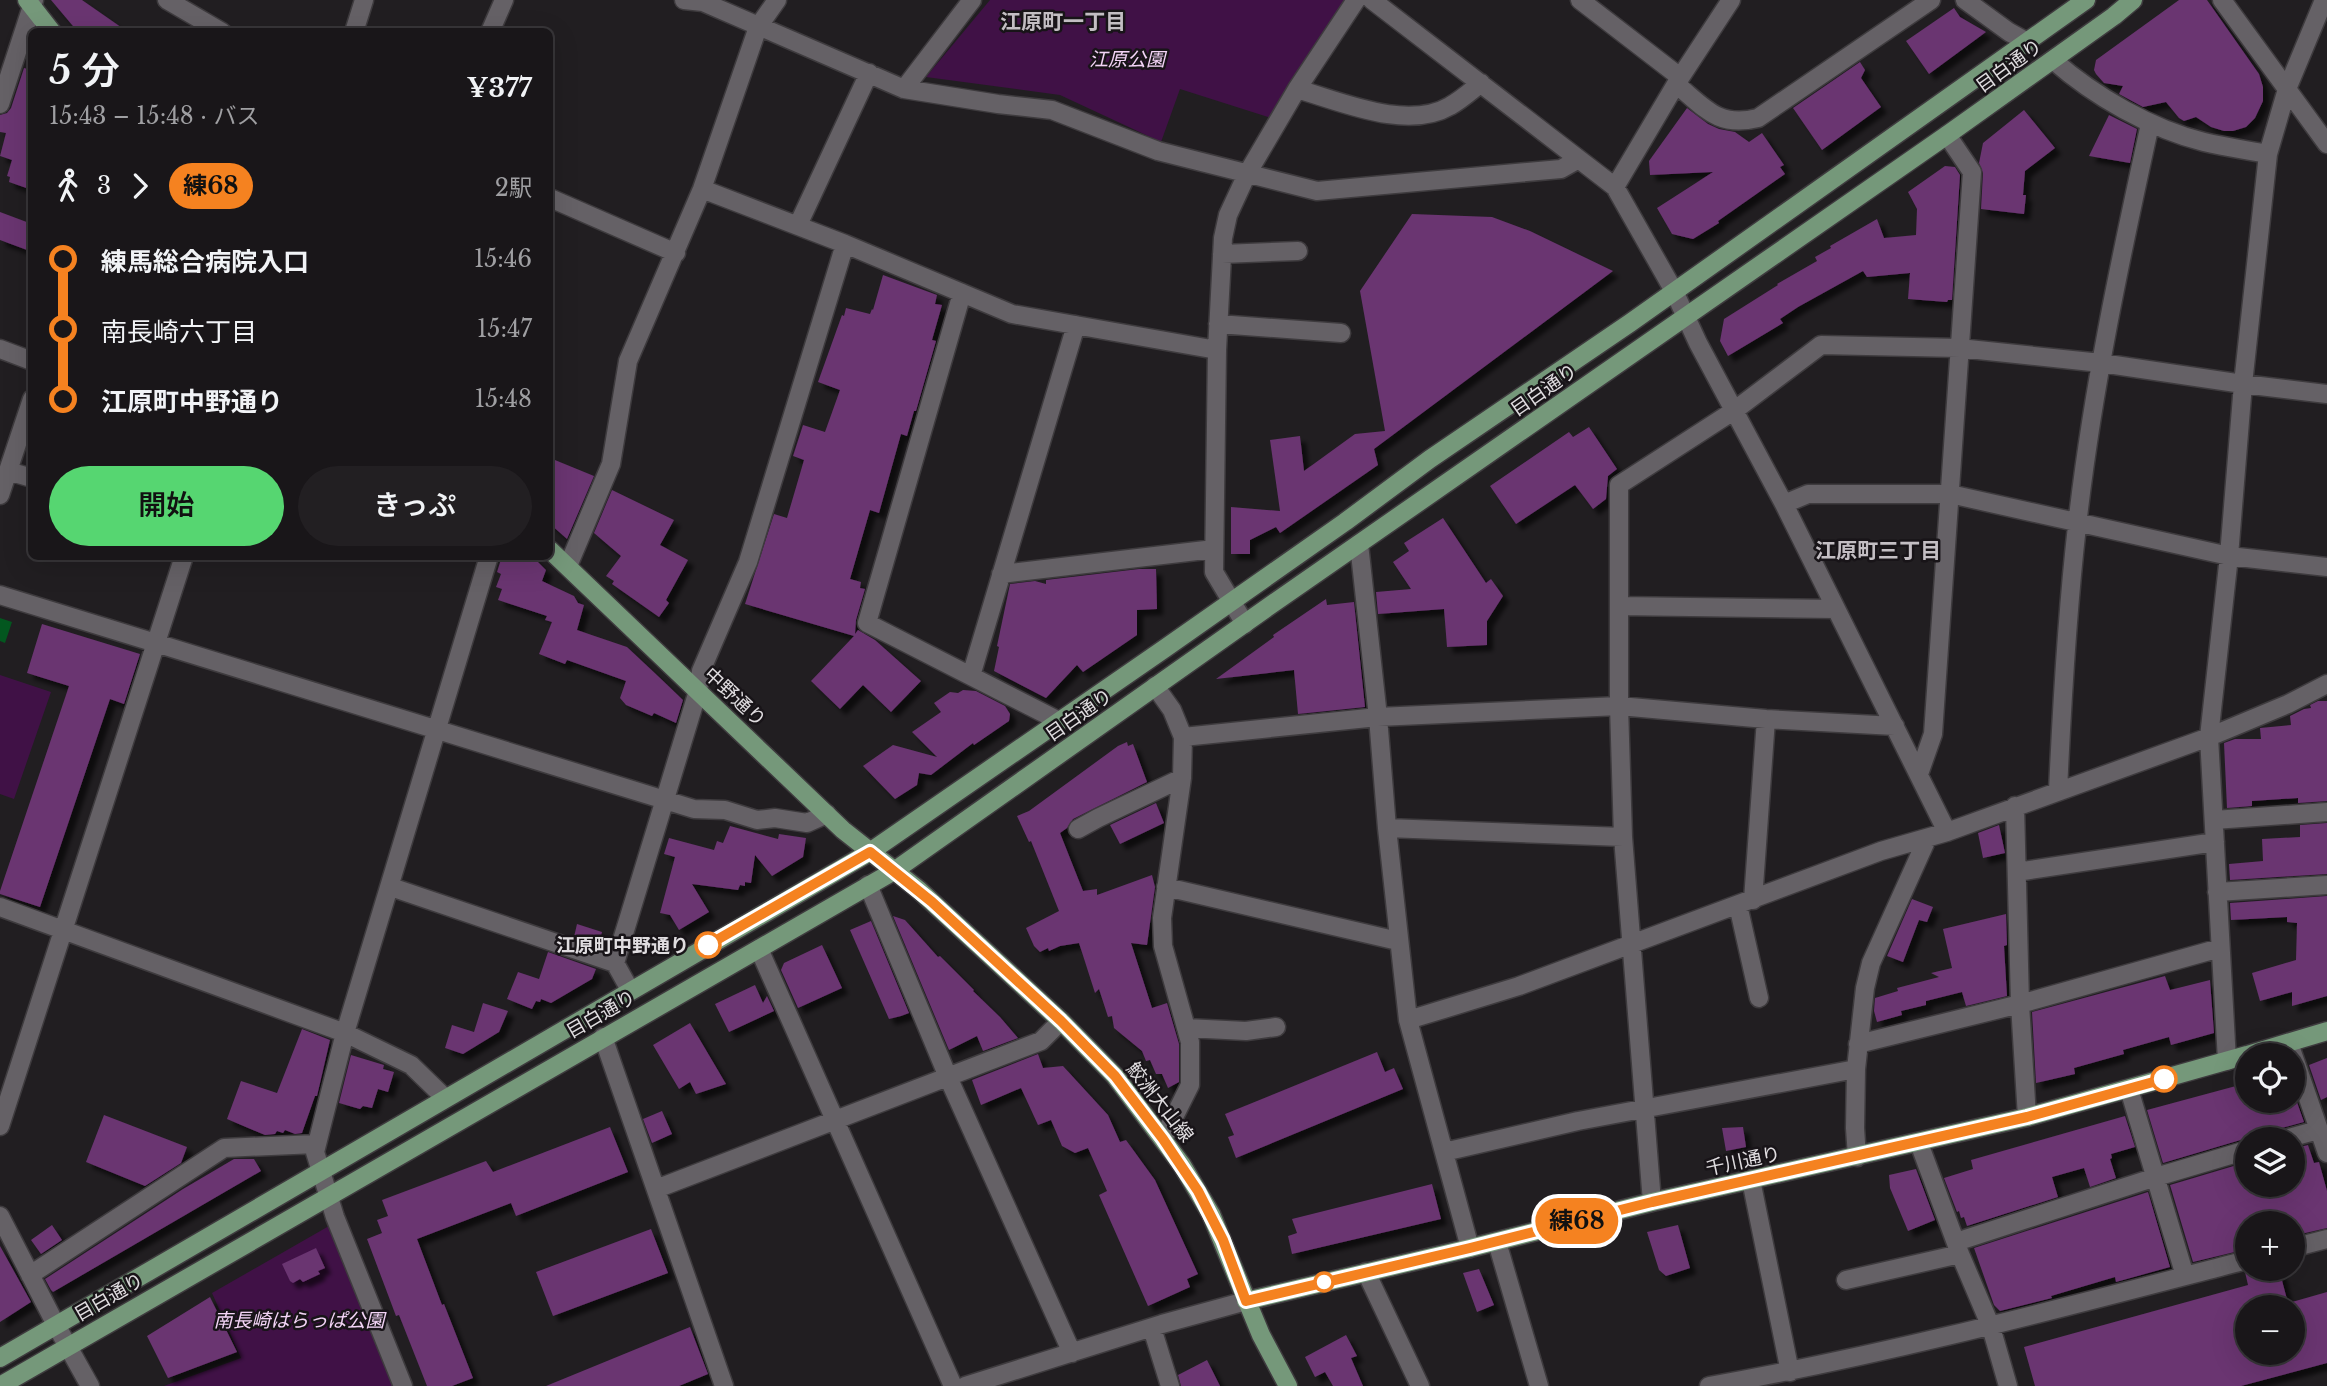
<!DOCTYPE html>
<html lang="ja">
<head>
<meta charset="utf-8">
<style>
	body { margin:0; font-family:"Libre Baskerville","Noto Sans JP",serif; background:#221f22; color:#f1f3f6; height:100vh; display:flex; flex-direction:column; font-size:26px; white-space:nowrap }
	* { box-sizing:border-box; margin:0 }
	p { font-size:23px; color:#9f9fa2 }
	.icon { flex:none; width:38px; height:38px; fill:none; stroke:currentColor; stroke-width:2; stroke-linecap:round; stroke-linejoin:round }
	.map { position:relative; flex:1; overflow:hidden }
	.sheet { position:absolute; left:28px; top:28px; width:525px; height:532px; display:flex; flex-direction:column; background:#191619; border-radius:10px; box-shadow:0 7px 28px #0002,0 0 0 2px #373538 }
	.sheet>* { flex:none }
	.badge { padding:0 14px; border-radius:23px; font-size:24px; line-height:46px }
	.tools { position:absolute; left:2235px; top:1043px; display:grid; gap:14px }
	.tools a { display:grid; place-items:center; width:70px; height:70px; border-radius:50%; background:#191619; box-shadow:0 7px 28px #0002,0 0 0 2px #373538; font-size:35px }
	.map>.badge { position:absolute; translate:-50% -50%; box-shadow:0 0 0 4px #fff }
	.legs { display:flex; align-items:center; gap:10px; height:77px; padding:0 21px; font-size:23px }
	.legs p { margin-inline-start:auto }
	.overview { display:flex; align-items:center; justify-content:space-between; height:119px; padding:0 21px }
	h1 { font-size:38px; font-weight:600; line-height:52px }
	.cta { display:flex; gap:14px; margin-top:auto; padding:14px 21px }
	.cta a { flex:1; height:80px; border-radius:42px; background:#56d671; color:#111; font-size:28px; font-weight:600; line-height:80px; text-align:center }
	.cta a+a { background:#221f22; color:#f1f3f6 }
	ul { padding:0 21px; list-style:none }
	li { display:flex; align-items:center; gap:24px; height:70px; font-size:26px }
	li i { display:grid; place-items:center; width:10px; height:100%; margin:0 9px; background:currentColor }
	li i::after { content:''; width:18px; height:18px; margin:-9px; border:5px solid; border-radius:50%; background:#191619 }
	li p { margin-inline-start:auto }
	li:first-child i { background:linear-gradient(#0000 50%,currentColor 0) }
	li:last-child i { background:linear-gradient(currentColor 50%,#0000 0) }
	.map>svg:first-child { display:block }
	.green { fill:#401146 }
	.water { fill:#03571f }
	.building { fill:#6a3471; filter:url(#shadow) }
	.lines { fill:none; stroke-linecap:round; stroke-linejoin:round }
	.minor-casing { stroke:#3e3b3e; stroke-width:21 }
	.major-casing { stroke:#3e3b3e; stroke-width:21 }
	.minor { stroke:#656166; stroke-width:18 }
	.major { stroke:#75987a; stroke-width:18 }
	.line-1-casing { stroke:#fff; stroke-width:16 }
	.line-1 { stroke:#f58220; stroke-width:10 }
	.stop-1-dot { fill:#fff; stroke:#f58220; stroke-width:3.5 }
	.labels { text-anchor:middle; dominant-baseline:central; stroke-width:5; stroke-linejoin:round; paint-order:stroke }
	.park-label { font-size:19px; font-style:italic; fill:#f3d4f6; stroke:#181418 }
	.street-label { font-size:19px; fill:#e0dde0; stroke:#181418 }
	.stop-label { font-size:19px; font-weight:bold; fill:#e0dde0; stroke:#181418; text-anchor:end }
	.neighbourhood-label { font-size:21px; font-weight:bold; fill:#c3bec3; stroke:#181418 }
</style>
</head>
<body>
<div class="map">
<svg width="2327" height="1386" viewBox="0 0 2327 1386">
	<defs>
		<filter id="shadow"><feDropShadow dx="6" dy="6" stdDeviation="2" flood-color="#0009"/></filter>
	</defs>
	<rect width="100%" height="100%" fill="#211e21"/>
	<path class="green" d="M990,0H1345L1274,119L1180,89L1161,142L1060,95L926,77Z
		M0,675L51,692L14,799L0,794Z
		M329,1226L337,1228L397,1386H164L241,1358L212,1293Z"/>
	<path class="water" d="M0,618L12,622L5,643L0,641Z"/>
	<path class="building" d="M51,0H82L128,32H78Z
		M2179,0H2207L2259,74L2263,87V101L2255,118L2246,127L2233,131H2224L2211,127L2196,117L2184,121L2179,118L2166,102L2143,107L2119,94L2123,86L2104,83L2096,74L2094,70L2096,60Z
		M1954,8L1960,17L1986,32L1929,74L1906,41Z
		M1860,62L1865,70L1861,78L1881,107L1822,150L1793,108Z
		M24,68L32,70V190L9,182L10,177L7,176L12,160L0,156L6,133L0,132V115L7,113L11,108Z
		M1687,108L1708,124L1719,129L1735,132L1749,142L1762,133L1784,165L1780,167L1785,174L1718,221L1719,223L1693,239L1672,234L1657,208L1713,172L1650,175L1649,161Z
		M2024,110L2055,148L2025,171L2023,195H2026L2024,214L1981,209L1983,173L1979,163L1983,143Z
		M2109,115L2137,129L2130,163L2089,156Z
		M1945,166L1955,167L1960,175L1952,300H1948L1947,302L1908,299L1910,273L1867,277L1863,271L1798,307L1780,319L1783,323L1728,356L1720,341L1724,319L1778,285L1777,284L1817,261L1815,257L1831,248L1830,246L1877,219L1884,238L1916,235L1917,209L1908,192Z
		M0,212L32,224V239L27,250L0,240Z
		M1412,214L1492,217L1530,231L1613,271L1374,449L1378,465L1280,533L1276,527L1250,540V554H1231V507L1280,511L1270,440L1300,436L1304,471L1355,434L1385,431L1360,291Z
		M883,275L937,295L935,304L942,305L932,340L936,341L916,411H914L907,436L901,434L879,513L870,510L850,579L861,582L860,588L865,589L856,620L855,634L858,630L875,640L921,681L891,712L863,685L840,709L811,681L854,636L745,604L774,514L787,518L804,460L793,456L803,425L825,432L840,390L818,382L842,315L844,316L846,308L870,314L872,309L873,310Z
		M1589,427L1617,469L1608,476L1606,499L1593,509L1575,485L1516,524L1490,486L1569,432L1573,437Z
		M550,458L594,476L567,539L550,524Z
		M612,490L674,520L660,545L688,560L666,600L669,603L659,617L612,584L614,581L606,576L621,556L594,533Z
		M1443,518L1486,583L1491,579L1503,596L1487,621V645L1447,647L1444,609L1378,614L1376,592L1411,589L1393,562L1409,551L1404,543Z
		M502,556H532L546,570L542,581L574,596L578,603L584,605L577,630L627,647L659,677L683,700L676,723L654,713L652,716L626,705L620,698L626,681L567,660L565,664L539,654L552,622L545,620L547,616L498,600L502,589L496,587L501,574L497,572Z
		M1139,569H1156L1157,609L1137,610V635L1083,672L1077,665L1046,698L994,671L999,647L997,646L1010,584L1035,581L1046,584V580Z
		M1326,599L1327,605L1354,602L1365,707L1298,714L1294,670L1216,679L1274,637L1273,635Z
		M42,624L140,654L124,704L110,699L40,907L0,894V891L69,686L27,673Z
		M963,690L976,691L1005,706L1010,714L1009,721L974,745L973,743L931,775L919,773L917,785L895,799L863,766L893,745L937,757L912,732L941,712L934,703L950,692L958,693Z
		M2318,701H2327V801L2298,803V798L2252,801V806L2227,808L2224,743L2235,739H2261L2260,728L2291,725L2290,716L2304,709L2311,708L2310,705Z
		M1127,742L1128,746L1133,744L1147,782L1073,819L1067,828L1060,833L1083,891L1097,889V895L1152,875L1155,887L1147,945L1131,943L1152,1008L1167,1003L1179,1044V1082L1168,1088L1162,1074H1156L1150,1060L1146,1061L1142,1051L1114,1028L1112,1016L1108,1017L1099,989L1095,993L1079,943L1060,946L1049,951L1048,948L1040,952L1034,946L1026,928L1059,911L1031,841L1029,842L1017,816L1029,811L1118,746Z
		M1156,803L1164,823L1120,844L1110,825Z
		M2327,823V874L2230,880L2229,864L2263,861L2262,839L2300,837V825Z
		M1999,825L2005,853L1983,858L1978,833Z
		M730,826L778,839L779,834L806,838L803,857L772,876L755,855L751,883L745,882V886L740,885L738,890L692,884L709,912L679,930L670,915L660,913L675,857L664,854L669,838L714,850L717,841L723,843Z
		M2327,896V996L2292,1006V992L2260,1001L2252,973L2296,960L2297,923L2287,922V917L2231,920L2230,903Z
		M1912,899L1933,907L1927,922L1919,920L1903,962L1887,956Z
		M2006,914L2007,945L2004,946L2007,996L1966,1006L1962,992L1926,1001V1005L1901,1011L1902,1015L1877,1022L1874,1011L1875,998L1898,991L1897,988L1939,977L1931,973L1952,968L1943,929Z
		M893,916L905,920L938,957L940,956L974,990L973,991L1000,1017L1018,1038L983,1051L977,1036L949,1050Z
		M871,921L909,1013L901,1016L889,1019L850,930Z
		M577,924L602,932L601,936L608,938L605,948L574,937Z
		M822,945L842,988L798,1008L781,970L784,963Z
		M548,952L596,969L592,979L551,1003L541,999L540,1002L536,1001L532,1009L507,999L518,972L539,979Z
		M2165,976L2170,990L2210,980L2214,1033L2171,1045L2169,1037L2123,1050L2124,1054L2074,1068L2075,1074L2036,1083L2032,1012Z
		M755,985L763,1003L767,996L774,1011L729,1032L715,1004Z
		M483,1003L508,1011L499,1032L463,1054L445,1048L452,1025L474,1032Z
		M690,1023L726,1084L696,1094L690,1082L679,1089L653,1045Z
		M302,1029L330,1040L317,1096H315L302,1133L295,1134L285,1130L283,1133L277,1131L275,1134L265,1135L227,1119L241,1081L277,1093Z
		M1377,1052L1385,1072L1394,1068L1403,1089L1236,1158L1228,1137L1234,1135L1225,1114Z
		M1038,1054L1043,1068L1063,1066L1108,1115L1120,1142L1126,1140L1155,1180L1198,1274L1187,1279L1190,1287L1148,1306L1099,1195L1107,1191L1088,1148L1075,1153L1062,1146L1051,1120L1038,1125L1021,1088L981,1105L972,1080Z
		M351,1055L384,1065L383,1069L394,1072L388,1092L378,1089L372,1108L363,1106L360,1109L339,1103Z
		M2327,1058V1097L2321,1100L2309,1065Z
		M2247,1083V1101H2292V1088L2304,1122L2282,1128L2275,1135L2260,1139H2244L2163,1163L2147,1110Z
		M662,1111L672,1134L652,1143L643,1119Z
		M104,1115L187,1147L181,1163L145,1186L86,1162Z
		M2125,1116L2135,1147L2111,1154L2112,1158L2110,1159L2116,1178L2090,1187L2084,1168L2052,1177L2058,1197L1967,1226L1964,1217L1961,1218L1959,1211L1957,1212L1944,1178L1973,1169L1971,1160Z
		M610,1127L628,1172L516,1216L511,1203L417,1239L442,1305L444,1304L473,1378L452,1386H427L399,1315L396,1316L367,1239L382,1233L377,1220L388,1216L382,1200L486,1161L493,1172Z
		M1743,1127L1746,1147L1726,1151L1722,1128Z
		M2308,1145L2314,1163L2319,1162L2327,1191V1228L2292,1236V1223H2247V1249L2193,1262L2170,1185L2247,1162V1185H2292V1149Z
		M234,1159H254L261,1171L53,1292L51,1290L45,1279L183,1189Z
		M1916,1169L1935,1220L1908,1231L1890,1188L1889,1175Z
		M1432,1184L1441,1219L1292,1254L1288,1236L1297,1233L1292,1219Z
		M2148,1192L2170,1267L2116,1282L2115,1277L2051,1296L2052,1298L2000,1311L1994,1305L1974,1248Z
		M52,1225L62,1240L41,1254L31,1240Z
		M1678,1225L1690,1268L1666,1276L1659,1270L1647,1232Z
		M651,1229L668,1273L553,1316L536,1272Z
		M0,1246L31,1302L0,1322Z
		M316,1248L325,1268L318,1271L320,1274L303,1282L300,1279L293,1283L290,1281L282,1264Z
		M1479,1269L1494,1305L1477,1312L1463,1273Z
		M2254,1269H2279L2289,1307H2247V1353H2292V1302L2327,1292V1363L2241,1386H2035L2024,1347L2248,1285L2245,1272Z
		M210,1297L237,1352L168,1378L147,1336Z
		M690,1327L708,1374L679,1386H546Z
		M1346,1335L1357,1356L1351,1358L1363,1386H1333L1325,1372L1315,1377L1305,1357Z
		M1207,1360L1220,1386H1181L1178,1375Z"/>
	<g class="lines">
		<defs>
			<path id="minor" d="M167,0L222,32
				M684,0L703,2L904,89L998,104L1052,110L1158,151L1317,191L1561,169L1577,160
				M1372,0L1615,187L1674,291L1698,343L1784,504L1947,832
				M1580,0L1680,77
				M1965,0L2009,32L2029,43
				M2222,0L2327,144
				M354,32L364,0
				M490,32L504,0
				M2053,60C2094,96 2151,129 2204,142C2225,147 2247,150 2268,154
				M1676,84C1705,108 1718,128 1758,118L1931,0
				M904,89L972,0
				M1297,89C1342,102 1407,131 1450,106C1461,100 1471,91 1481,83
				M0,104L34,0
				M1615,187L1676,84L1731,0
				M702,189L845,244L1012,314L1217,350
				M550,198L676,253
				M798,225L869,73
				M1222,254L1298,251
				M962,293L867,623L1059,721
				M1218,324L1341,333
				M0,349L32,361
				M8,471L32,478
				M0,495L32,399
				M1784,504L1808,494H1950L2229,556L2327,567
				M1359,544L1378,717L1387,828L1408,1020L1470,1248
				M568,566L611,464L628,361L702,189L758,27L777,0
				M1001,574L1214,549
				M0,595L694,809L725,810L757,820L775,818L807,823L827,814
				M1619,606L1835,609
				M1245,624L1214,572L1217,350L1223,238L1228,215L1247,174L1297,89L1356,0
				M971,676L1076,325
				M1155,686L1172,710L1183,737L1182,778L1162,918L1163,946L1190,1042V1085L1163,1139
				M1183,737L1378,717L1619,706L1766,719L1895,726
				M1919,774L1933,734L1972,172L1947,135
				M2058,791C2062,702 2067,614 2077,526C2092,391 2121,256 2150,124
				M2015,806L2020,1004L2027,1117
				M2214,820L2327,812
				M1387,828L1623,837
				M1078,829L1098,818L1182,778
				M2017,872L2215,842
				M868,885L948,1077L1072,1353
				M391,887L615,963
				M1166,887L1398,941
				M2217,892L2327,885
				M1753,900L1766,719
				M1738,905L1759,998
				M0,907L345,1033L411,1065L445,1098
				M759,949L953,1386
				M630,990L615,963L698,691L701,671L748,562L845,244
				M1408,1020L1519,986L1881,851L1947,832L2209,737L2288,704L2327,684
				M1186,1028L1246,1031L1276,1027
				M603,1037L724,1386
				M2289,1043L2327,1153
				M1858,1044L2020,1004L2220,948
				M2227,1061L2209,737L2229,556L2243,384L2268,154L2287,89L2324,0
				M2129,1089L2185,1276
				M0,1126L184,556
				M2285,1139L2318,1130
				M1919,1143L1960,1254L1991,1327L2008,1386
				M1444,1152L1578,1121L1856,1069
				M1857,1157L1855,1128L1856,1069L1865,988L1871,963L1927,839
				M1751,1180L1790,1372
				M656,1189L1041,1041L1061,1021
				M1652,1202L1623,837L1619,706V485L1735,410L1821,345L1959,348L2101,363L2243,384L2327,394
				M0,1216L56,1325L90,1386
				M1497,1242L1539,1386
				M1956,1242L2156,1177L2247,1150
				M2292,1248L2327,1239
				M1366,1272L1420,1386
				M30,1275L224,1148L316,1144
				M1846,1280L1960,1254
				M1152,1328L1170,1386
				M403,1386L335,1217L315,1152L345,1033L489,556
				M965,1386L1162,1324L1246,1301
				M1709,1386C1891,1354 2069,1306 2247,1260"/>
			<path id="major" d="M27,0L52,32
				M550,550L843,830L919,890L1061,1021L1115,1076L1182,1165L1211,1214L1261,1335L1288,1386
				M2247,1055L2327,1031
				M1246,1301L1470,1248L1652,1202L2027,1117L2247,1055
				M0,1358L870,852L1164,649L1345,522L1430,459L1630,323L2086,0
				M0,1386L894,871L1268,607L1947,135L2114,16L2133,0"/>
		</defs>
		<use href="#minor" class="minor-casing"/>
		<use href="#major" class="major-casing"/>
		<use href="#minor" class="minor"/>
		<use href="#major" class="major"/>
	</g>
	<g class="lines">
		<defs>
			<path id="line-1" d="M708,945L870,852L932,902L1061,1021L1115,1076L1163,1139L1198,1191L1223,1240L1246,1301L1470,1248L1652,1202L2027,1117L2164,1079"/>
		</defs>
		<use href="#line-1" class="line-1-casing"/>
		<use href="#line-1" class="line-1"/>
	</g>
	<g class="stop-1-dot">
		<circle cx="708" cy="945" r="12"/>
		<circle cx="2164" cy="1079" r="12"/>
		<circle cx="1324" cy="1282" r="9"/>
	</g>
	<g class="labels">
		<g class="park-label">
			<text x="1127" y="59">江原公園</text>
			<text x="299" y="1320">南長崎はらっぱ公園</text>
		</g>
		<g class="street-label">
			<text transform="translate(2009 66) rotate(-36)">目白通り</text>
			<text transform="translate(1544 390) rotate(-35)">目白通り</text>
			<text transform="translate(735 697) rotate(43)">中野通り</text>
			<text transform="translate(1079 715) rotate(-35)">目白通り</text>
			<text transform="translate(601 1014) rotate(-30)">目白通り</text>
			<text transform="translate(1160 1102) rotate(52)">鮫洲大山線</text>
			<text transform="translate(1743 1161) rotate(-12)">千川通り</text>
			<text transform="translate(109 1297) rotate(-30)">目白通り</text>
		</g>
		<g class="stop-label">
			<text x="689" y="945">江原町中野通り</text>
		</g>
		<g class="neighbourhood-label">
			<text x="1063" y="22">江原町一丁目</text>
			<text x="1878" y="551">江原町三丁目</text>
		</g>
	</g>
</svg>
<div class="tools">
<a><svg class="icon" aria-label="locate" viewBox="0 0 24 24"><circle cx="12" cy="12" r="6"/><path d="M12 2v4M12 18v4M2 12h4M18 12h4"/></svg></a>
<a><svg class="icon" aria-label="layers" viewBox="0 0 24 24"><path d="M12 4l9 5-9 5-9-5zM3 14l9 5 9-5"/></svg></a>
<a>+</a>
<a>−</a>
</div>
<b class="badge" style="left:1577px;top:1221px;background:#f58220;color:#111">練68</b>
<section class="sheet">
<div class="overview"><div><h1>5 分</h1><p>15:43 – 15:48 · バス</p></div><b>¥377</b></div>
<div class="legs"><svg class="icon" aria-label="walk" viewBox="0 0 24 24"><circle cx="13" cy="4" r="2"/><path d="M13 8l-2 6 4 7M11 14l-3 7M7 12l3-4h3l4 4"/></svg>3<svg class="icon" aria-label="forward" viewBox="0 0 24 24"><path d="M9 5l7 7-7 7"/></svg><b class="badge" style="background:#f58220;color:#111">練68</b><p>2駅</p></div>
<ul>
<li><i style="color:#f58220"></i><b>練馬総合病院入口</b><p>15:46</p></li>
<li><i style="color:#f58220"></i><span>南長崎六丁目</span><p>15:47</p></li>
<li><i style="color:#f58220"></i><b>江原町中野通り</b><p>15:48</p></li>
</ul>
<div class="cta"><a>開始</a><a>きっぷ</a></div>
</section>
</div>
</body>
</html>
